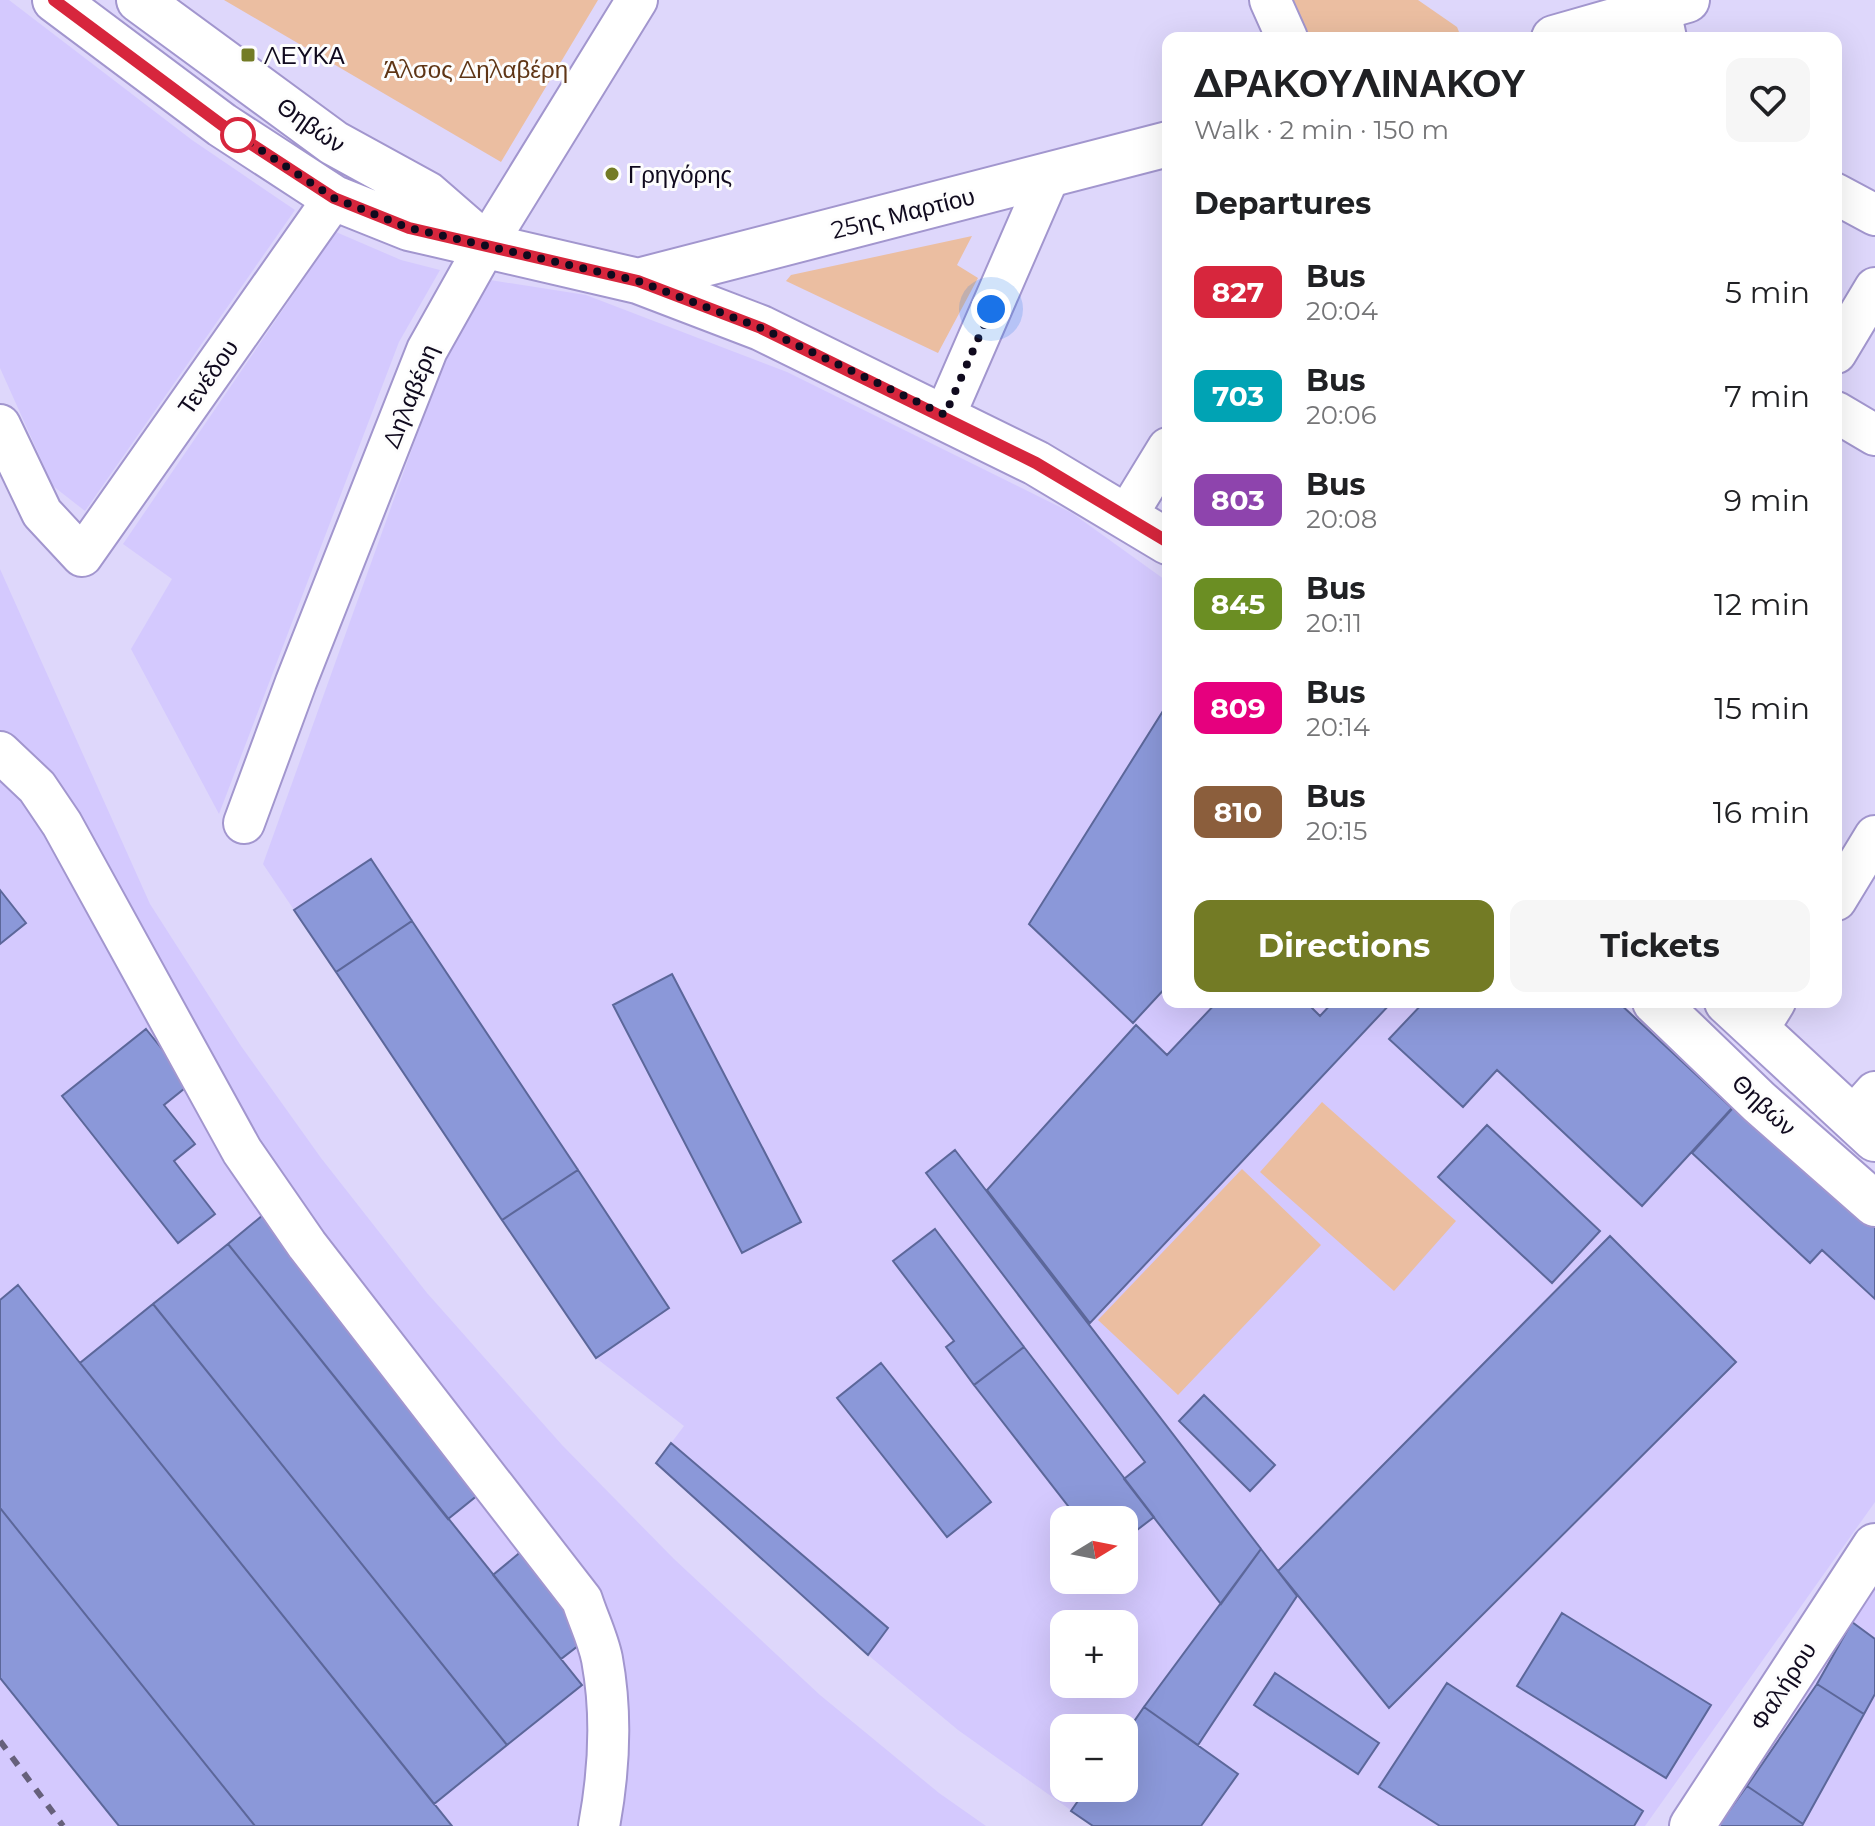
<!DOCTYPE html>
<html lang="en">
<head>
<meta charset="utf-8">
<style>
	body { margin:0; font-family:Montserrat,sans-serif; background:#f6f6f6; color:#202124; height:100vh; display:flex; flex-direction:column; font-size:30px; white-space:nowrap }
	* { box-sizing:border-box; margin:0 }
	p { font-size:26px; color:#757577 }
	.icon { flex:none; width:44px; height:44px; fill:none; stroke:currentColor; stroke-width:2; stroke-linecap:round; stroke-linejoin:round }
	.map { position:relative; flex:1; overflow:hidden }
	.panel { position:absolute; left:1162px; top:32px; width:680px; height:976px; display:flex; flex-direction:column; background:#fff; border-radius:16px; box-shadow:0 8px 32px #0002 }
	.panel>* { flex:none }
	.badge { padding:0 16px; border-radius:12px; font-size:28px; line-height:52px }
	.needle { width:52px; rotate:80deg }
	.buttons { position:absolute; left:1050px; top:1506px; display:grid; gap:16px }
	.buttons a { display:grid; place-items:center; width:88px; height:88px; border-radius:16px; background:#fff; box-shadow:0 8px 32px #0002; font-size:40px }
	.you { position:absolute; width:40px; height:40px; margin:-20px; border:6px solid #fff; border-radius:50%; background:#1a73e8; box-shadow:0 0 0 12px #1a73e833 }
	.map>.badge { position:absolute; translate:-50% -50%; box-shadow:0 0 0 4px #fff }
	h2 { padding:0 32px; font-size:30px; line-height:72px }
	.round { display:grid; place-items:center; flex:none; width:84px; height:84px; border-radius:16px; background:#f6f6f6 }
	.headline { display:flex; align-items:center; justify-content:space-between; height:136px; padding:0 32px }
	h1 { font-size:38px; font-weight:700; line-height:60px }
	.action { display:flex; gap:16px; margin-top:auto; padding:16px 32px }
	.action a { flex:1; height:92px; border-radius:16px; background:#737b25; color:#fff; font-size:32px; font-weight:700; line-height:92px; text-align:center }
	.action a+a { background:#f6f6f6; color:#202124 }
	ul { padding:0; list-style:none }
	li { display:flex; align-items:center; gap:24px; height:104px; padding:0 32px }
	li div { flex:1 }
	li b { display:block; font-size:30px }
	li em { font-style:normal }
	li .badge { min-width:88px; font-weight:700; text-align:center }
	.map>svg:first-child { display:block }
	.built { fill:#d4c9fe; fill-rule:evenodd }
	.green { fill:#ebbea1 }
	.building { fill:#8b98d9; stroke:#5c679a; stroke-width:2 }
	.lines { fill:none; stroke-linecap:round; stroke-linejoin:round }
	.street-casing { stroke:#a296ce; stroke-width:44 }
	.secondary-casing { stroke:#a296ce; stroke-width:48 }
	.street { stroke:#fff; stroke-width:40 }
	.secondary { stroke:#fff; stroke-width:44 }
	.rail { stroke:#66607b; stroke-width:6; stroke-dasharray:10 10; stroke-linecap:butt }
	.line-casing { stroke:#fff; stroke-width:18 }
	.line { stroke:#d7263d; stroke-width:12 }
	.walk { stroke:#100a1e; stroke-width:8; stroke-dasharray:0 14.4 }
	.poi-dot { fill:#737b25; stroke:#fdfdfd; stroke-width:3 }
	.stop-dot { fill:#fff; stroke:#d7263d; stroke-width:4 }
	.labels { text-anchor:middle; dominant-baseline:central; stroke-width:6; stroke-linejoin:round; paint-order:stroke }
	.poi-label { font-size:24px; fill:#100a1e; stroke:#fdfdfd; text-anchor:start }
	.park-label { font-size:24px; fill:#5f3515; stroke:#fdfdfd }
	.street-label { font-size:24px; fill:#100a1e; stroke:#fdfdfd }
</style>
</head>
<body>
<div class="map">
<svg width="1875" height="1826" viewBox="0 0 1875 1826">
	<rect width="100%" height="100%" fill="#ded7fb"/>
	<path class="built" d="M0,0H9L192,140L295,210L85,511L53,486L0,368Z
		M336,232L401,260L440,270L399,342L219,814L131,649L172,579L123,544Z
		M490,280L586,295L787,372L1072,513L1168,582V1002H1620L1875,1229V1502L1645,1826H1093L958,1730L868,1655L656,1463L684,1426L596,1358L263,864L441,368L464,320ZM1064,1520H1124V1580H1064ZM1064,1624H1124V1684H1064ZM1064,1728H1124V1788H1064Z
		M0,569L150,904L241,1046L321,1158L427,1293L562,1445L674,1559L820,1695L939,1793L986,1826H0Z
		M1875,1572V1826H1701Z"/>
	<path class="green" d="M224,0H598L501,162Z
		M1292,0H1418L1457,27L1459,32L1430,38H1309Z
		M972,236L957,265L978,278L938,353L786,281L791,275Z
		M1322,1102L1456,1221L1394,1291L1260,1172Z
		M1242,1169L1321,1245L1178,1395L1098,1320Z"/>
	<path class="building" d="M1168,703V985L1133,1023L1029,924Z
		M371,859L412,921L336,972L294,910Z
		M0,890L26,923L0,944Z
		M412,921L578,1170L502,1220L336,972Z
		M672,974L801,1222L742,1253L613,1005Z
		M1217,1002H1306L1320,1016L1333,1002H1392L1090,1323L987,1190L1136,1025L1167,1055Z
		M1424,1002H1618L1732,1108L1642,1206L1497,1070L1463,1107L1389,1039Z
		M146,1029L190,1084L164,1105L195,1144L174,1161L215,1214L178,1243L62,1096Z
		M1742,1098L1875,1221V1299L1822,1250L1810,1263L1692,1153Z
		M1487,1125L1600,1231L1552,1283L1438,1177Z
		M955,1150L1261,1549L1221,1604L1124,1479L1145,1462L926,1173Z
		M578,1170L669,1308L596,1358L502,1220Z
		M263,1215L484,1490L448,1519L228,1244Z
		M935,1229L1024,1347L974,1385L946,1347L954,1341L893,1261Z
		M1610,1236L1736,1362L1389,1708L1278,1571Z
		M228,1244L582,1685L507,1745L153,1304Z
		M18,1285L80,1363L452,1826H255L0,1508V1300Z
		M153,1304L507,1745L434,1804L80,1363Z
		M1024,1347L1154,1517L1124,1540V1520H1079L974,1385Z
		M881,1363L991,1502L947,1537L837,1398Z
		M1204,1395L1275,1465L1250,1491L1179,1421Z
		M671,1443L888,1628L868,1655L656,1463Z
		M0,1508L255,1826H119L0,1678Z
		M1261,1549L1297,1596L1198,1745L1144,1707Z
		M523,1550L592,1635L561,1659L493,1575Z
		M1562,1613L1711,1705L1666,1778L1517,1686Z
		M1852,1622L1875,1639V1694L1864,1714L1817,1684Z
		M1275,1673L1379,1743L1358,1774L1254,1705Z
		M1447,1683L1643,1811L1634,1826H1440L1379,1787Z
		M1817,1684L1864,1714L1803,1824L1747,1786Z
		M1144,1707L1238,1774L1201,1826H1093L1071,1811L1087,1788H1124V1736Z
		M1747,1786L1803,1824L1802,1826H1718Z"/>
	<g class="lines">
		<defs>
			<path id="street" d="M1270,0L1287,38
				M1658,0L1666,38
				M1836,194L1875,215
				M1836,353L1875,288
				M1836,412L1875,435
				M945,415L1049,176
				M0,425L42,513L82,556L334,198
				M1127,515L1168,448
				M0,752L37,787L62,824L242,1151L307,1245L582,1600C588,1619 598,1639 602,1659C612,1713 609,1772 599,1826
				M244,823L296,682L427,350L486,245L637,0
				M1836,900L1875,836
				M1757,1031L1775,1002
				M1851,1119L1875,1092"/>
			<path id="secondary" d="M55,0L222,125L334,198L409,228L638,281L761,328L1036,463L1168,542
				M139,0L334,143L427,194L481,241
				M1554,38L1687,0
				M638,281L1168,144
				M1655,1002L1759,1102L1875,1204
				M1727,1002L1875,1139
				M1692,1826L1875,1546"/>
		</defs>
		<use href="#street" class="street-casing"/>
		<use href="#secondary" class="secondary-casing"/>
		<use href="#street" class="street"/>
		<use href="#secondary" class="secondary"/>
		<path class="rail" d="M0,1741L63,1826"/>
	</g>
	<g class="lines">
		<defs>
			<path id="line" d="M54,0L222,125L334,198L409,228L638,281L761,328L1036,463L1168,542"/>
		</defs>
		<use href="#line" class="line-casing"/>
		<use href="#line" class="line"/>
		<path class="walk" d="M238,135L334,198L409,228L638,281L761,328L945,415L991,309"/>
	</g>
	<g class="poi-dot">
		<rect x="240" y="47" width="16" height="16" rx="4"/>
		<circle cx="612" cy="174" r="8"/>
	</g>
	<circle class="stop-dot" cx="238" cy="135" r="16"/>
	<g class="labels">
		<g class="poi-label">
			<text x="264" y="55">ΛΕΥΚΑ</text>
			<text x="628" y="174">Γρηγόρης</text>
		</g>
		<g class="park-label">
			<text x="476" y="69">Άλσος Δηλαβέρη</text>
		</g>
		<g class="street-label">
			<text transform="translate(311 125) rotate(35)">Θηβών</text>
			<text transform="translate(903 213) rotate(-14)">25ης Μαρτίου</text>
			<text transform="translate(208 377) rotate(-55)">Τενέδου</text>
			<text transform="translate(410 396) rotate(-68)">Δηλαβέρη</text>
			<text transform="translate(1764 1105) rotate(43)">Θηβών</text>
			<text transform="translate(1783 1686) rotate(-57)">Φαλήρου</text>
		</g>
	</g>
</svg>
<div class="buttons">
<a><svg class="needle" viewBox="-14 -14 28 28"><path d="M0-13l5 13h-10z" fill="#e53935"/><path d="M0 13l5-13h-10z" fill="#757577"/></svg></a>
<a>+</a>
<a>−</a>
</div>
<div class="you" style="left:991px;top:309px"></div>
<section class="panel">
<div class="headline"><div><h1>ΔΡΑΚΟΥΛΙΝΑΚΟΥ</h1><p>Walk · 2 min · 150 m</p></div><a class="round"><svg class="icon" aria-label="heart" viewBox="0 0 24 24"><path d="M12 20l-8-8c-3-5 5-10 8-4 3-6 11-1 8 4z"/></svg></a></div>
<h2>Departures</h2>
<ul>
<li><span class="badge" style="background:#d7263d;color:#fff">827</span><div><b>Bus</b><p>20:04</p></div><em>5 min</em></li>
<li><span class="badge" style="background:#00a3b4;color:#fff">703</span><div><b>Bus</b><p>20:06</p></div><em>7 min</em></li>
<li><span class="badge" style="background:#8e44ad;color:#fff">803</span><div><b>Bus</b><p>20:08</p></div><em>9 min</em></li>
<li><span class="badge" style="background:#6b8e23;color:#fff">845</span><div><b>Bus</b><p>20:11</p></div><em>12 min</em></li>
<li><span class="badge" style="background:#e6007e;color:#fff">809</span><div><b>Bus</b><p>20:14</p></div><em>15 min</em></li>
<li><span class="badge" style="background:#8b5e3c;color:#fff">810</span><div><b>Bus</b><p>20:15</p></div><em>16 min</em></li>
</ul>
<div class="action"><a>Directions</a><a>Tickets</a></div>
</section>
</div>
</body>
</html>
